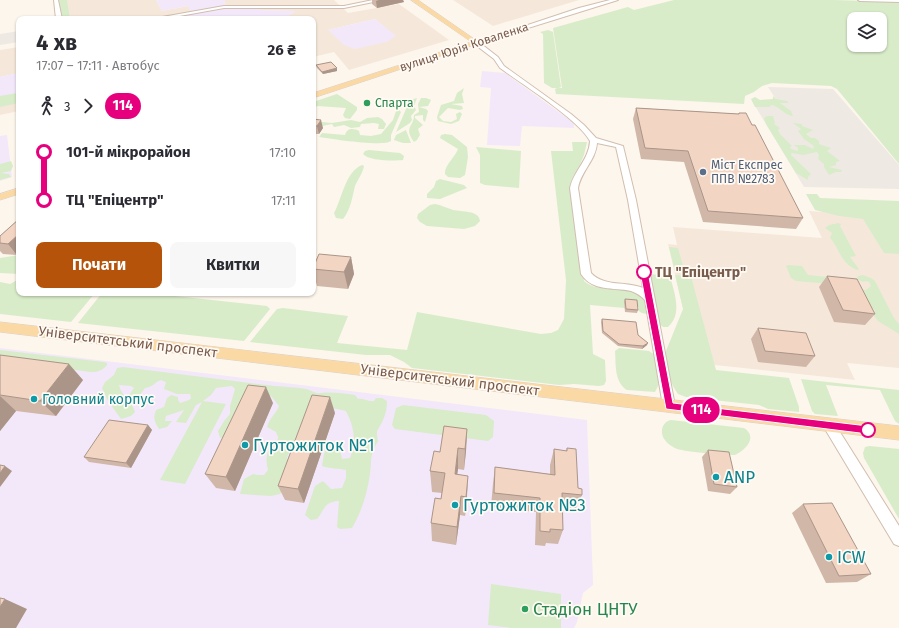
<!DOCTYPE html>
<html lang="uk">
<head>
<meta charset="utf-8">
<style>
	body { margin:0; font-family:"Fira Sans",sans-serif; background:#f7f7f7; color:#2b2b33; height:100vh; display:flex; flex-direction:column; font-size:15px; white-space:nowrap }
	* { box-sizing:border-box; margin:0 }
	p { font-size:13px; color:#7c7c81 }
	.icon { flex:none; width:22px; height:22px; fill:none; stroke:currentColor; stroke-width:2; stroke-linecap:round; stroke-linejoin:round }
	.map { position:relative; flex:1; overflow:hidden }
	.drawer { position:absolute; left:16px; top:16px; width:300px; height:280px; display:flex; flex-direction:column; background:#fff; border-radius:8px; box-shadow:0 1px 3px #0004 }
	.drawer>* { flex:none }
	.badge { padding:0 8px; border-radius:13px; font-size:14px; line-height:26px }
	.tools { position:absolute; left:847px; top:12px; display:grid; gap:8px }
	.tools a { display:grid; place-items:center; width:40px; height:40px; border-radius:8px; background:#fff; box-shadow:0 1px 3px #0004; font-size:20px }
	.map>.badge { position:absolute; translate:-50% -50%; box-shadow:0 0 0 2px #fff }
	.legs { display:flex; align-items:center; gap:6px; height:44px; padding:0 20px; font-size:13px }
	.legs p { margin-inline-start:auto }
	.headline { display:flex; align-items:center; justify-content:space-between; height:68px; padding:0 20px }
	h1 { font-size:22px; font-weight:700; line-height:30px }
	.action { display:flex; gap:8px; margin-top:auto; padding:8px 20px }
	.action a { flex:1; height:46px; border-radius:8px; background:#b45309; color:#fff; font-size:16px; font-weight:700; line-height:46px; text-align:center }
	.action a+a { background:#f7f7f7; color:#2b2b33 }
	ul { padding:0 20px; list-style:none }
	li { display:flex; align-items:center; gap:14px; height:48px; font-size:15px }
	li i { display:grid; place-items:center; width:6px; height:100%; margin:0 5px; background:currentColor }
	li i::after { content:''; width:10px; height:10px; margin:-5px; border:3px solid; border-radius:50%; background:#fff }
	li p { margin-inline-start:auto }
	li:first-child i { background:linear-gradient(#0000 50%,currentColor 0) }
	li:last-child i { background:linear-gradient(currentColor 50%,#0000 0) }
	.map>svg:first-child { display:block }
	.residential { fill:#f5e8da; fill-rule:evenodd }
	.industrial { fill:#efe9e4 }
	.education { fill:#f3e8fa }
	.green { fill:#d8ecc9; fill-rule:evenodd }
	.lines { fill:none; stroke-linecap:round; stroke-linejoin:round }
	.minor-casing { stroke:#d1beb0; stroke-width:2 }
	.major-casing { stroke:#dad1cd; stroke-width:1 }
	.minor { fill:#fff; fill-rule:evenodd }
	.major { fill:#fbd9a5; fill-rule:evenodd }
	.wall { fill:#d1b7a8 }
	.shaded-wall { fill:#aa9588 }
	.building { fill:#f3d5c3; stroke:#aa9588 }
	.line-1 { fill:#e6007e; stroke:#fff }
	.leisure-dot { fill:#2e9e5b; stroke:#fffaf3; stroke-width:1.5 }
	.service-dot { fill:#5c6f8a; stroke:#fffaf3; stroke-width:1.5 }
	.stop-1-dot { fill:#fff; stroke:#e6007e; stroke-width:2 }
	.culture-dot { fill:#0f9aa8; stroke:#fffaf3; stroke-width:1.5 }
	.labels { text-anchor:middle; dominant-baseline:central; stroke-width:3.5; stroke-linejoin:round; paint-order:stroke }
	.far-street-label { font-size:12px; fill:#7a5c4d; stroke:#fffaf3 }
	.far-leisure-label { font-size:12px; fill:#27864d; stroke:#fffaf3; text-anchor:start }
	.far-service-label { font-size:12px; fill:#4e5e75; stroke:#fffaf3; text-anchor:start }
	.stop-label { font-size:14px; font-weight:bold; fill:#7a5c4d; stroke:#fffaf3; text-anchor:start }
	.street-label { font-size:14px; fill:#7a5c4d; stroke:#fffaf3 }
	.culture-label { font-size:14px; fill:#0d838f; stroke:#fffaf3; text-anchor:start }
	.near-culture-label { font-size:17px; fill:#0d838f; stroke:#fffaf3; text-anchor:start }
	.near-leisure-label { font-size:17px; fill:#27864d; stroke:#fffaf3; text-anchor:start }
</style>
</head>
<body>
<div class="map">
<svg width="899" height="628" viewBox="0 0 899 628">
	<rect width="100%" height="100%" fill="#fdf6ec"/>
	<path class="residential" d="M64,0H156L162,11L188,6L226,4L224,0H334L348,13L399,4L449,40L349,70L334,52L313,57V19H283L295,11L225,9L174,17V19H68ZM375,19L395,36L386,42L328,30Z
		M453,0H579L493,26Z
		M19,47V73L0,77V50Z
		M19,97V111L0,115V101Z
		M809,211L863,215L899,252V368L847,363L855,380L696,363L668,244L677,245L673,227L822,238Z"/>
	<path class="industrial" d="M19,31V42L0,45V34Z
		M768,87L833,89L899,165V189L804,187L752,101H777Z"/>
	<path class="education" d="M156,0H224L226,4L222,6L191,12L188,6L162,11Z
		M224,9H260V10L296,11L283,19H175L174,17Z
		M375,19L396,36L386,42L355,49L344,45L328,30Z
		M482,71L505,73L574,123V128L522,126L520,146L487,145L491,88L480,87Z
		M19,73V97L0,101V77Z
		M7,135L12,177L0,181V136Z
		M0,348L587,420L593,581V585L583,593L577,622L574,628H0Z"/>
	<path class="green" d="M58,0H67L70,19H63Z
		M674,0H834L899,2V164L837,89L831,86L772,83L762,86L754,92L745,96L744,104L556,94L555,89L557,88H552L544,83L543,34L540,32L548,30L553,32L561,87L559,88H562L553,28L628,7L634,10ZM854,19H880V45H854Z
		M17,75H19V103L0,107V96L17,93Z
		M464,88L462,94L464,103L451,104L462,106L463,109L460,110L448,108L439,117L443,121L451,122L457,119L456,114L460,112L462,114L459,121L451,124L438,121L437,117L441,105L454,101L457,93Z
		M337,94L357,107V110L350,119L345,118L343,115L346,108L317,106L313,111V102Z
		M773,96L776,99L787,101L789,103H780L791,111L793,116C785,116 780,106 771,105L770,107H755L751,99L755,97L760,100L773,99Z
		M417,98L414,106L416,110L411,116L412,120L410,123L396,132L410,100Z
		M421,98H426L431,100L428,106L419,107L426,109L428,111L425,122L423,120V115L415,116V118L423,125L418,129L420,135L417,140L414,142C403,127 414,127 414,115L419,112L418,104Z
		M399,110L401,112L391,135V141C383,147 332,139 319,137L322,133L345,135C347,128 353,128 359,131L360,135L371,136L381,134L393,120L396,111Z
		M767,116H773L775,123L774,124L780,128L778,130L780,134L792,146L790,147L791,149L798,151V148L794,145H805L813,149L814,146L804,139L798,131L801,129L793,123L802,124V126L813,130L806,134L811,138H815L819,141V144L831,148L827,151L840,161L836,162V165L829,167L842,170L841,172H836L829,175L824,167V164L818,159L819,155L817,152L803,155L792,153L791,155L811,174L808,177V180L796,173L766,124L764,118Z
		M378,117L382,119L386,124L384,129H378L379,124L374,123L361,124L360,127L351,128L344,125L334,127L332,124L322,126L313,121L332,123L351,120L360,122L367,118Z
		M406,130L411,143H403L394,140L396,135Z
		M445,134L452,135L467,147L468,157L465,175L460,178L448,177L445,174C444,166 455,157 458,149L440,138L441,135Z
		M572,142H587L584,155L570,188L584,281C598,295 634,282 644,298C646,302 646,309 647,314L642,313L637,310H639V307L624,302L625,308L590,305L593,354L605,360L606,381L604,385L599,386L574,384L559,385L412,368L404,362L390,355H366L250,342L277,309L283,308L348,316L337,343L407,350L417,312L541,334L551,333L558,330L564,319L566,280L551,151H573Z
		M476,147L521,151L519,188L485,185L480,183V155Z
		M369,150L400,153L404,156L403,160C394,161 369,161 363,154L365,151Z
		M11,161L13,166L11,171L1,173L9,174L11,177L0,180V164Z
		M362,165L364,166C363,173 358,179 355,186C352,198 351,209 343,219L336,218L334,213C342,199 345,172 362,165Z
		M440,179L464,185L467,188L440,199L427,198V194L434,187L436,181Z
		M806,194H817L820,198L899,201V254L884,253L863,219L839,216L815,210Z
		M435,204C441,205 447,208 453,210C462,212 479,210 480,221L475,226L464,229L427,226L420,222L417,218L418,214L430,205Z
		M838,223L841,224L840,226L856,256L850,257L859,269L857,270C839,262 841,250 830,238L832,233L825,228L829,225Z
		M669,247L678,248L685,273L675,272Z
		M19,255V274L0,273V258Z
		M788,265L802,266L808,275L828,277L842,285L796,281L791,278L786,266Z
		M649,274L670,276C674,292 683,314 668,327H663L658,323Z
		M675,275L691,276L716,370L789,378L799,407V412L768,409L759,405L686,397L678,394C670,383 663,365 666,351L683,309Z
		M863,275L871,278L875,281L894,318L899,324V334L878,321L874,316L875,310L869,305L860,289L866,290L871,286L869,282L866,281L863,282L857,279L858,276Z
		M19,279V293H95L71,322L0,314V282L10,284Z
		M102,293H147L267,306L270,309L244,341L78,323Z
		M619,348L649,351L655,355L659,384L655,392L627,390C614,382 616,364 615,351Z
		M0,350L104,362L107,363V365C97,377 86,370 73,370L0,361Z
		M123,367L275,386C285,387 295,387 306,389C311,390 316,394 321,393C332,392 343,393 355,395L358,399C364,398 368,402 374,401L376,398H382L387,401C387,407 386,414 383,420C379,431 375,427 378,441C369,456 372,460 370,474C367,494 362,511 352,528L340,529L337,527L339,501C324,502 325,509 317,519L311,520L305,515L315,486L323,481L331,489L342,488L346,478V470C338,468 330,469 322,466L324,454L329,443H334L340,450L342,459L350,458C357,441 354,427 346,411L327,407L292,445L287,458L292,472L287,485L280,494L271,496L240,494L244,479L253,474L258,475H264L268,470C265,458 266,449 277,442L278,437L276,432L267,427C270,417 276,414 279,406L271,396L258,393L229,436L220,438L218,431L224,421L230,414V406L235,389L232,386L216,388L211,395L203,401L226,404L185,484L160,480L202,402L196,405L186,423L176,422L184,410L166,416L165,421H172L167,427L159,429C154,421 153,418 156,410L164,407L167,398L171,395L178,397V400L180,403L189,400L191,398L190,394H177L164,389L166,382L161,380C154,382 154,387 145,388L139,396L132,397L129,395L134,388L131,386L119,385C122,398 132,400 135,412L131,416L121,419L108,401L102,388L105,382L114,375L117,368Z
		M801,379L899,390V424L895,421L880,390L826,385L838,416L815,414L812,411Z
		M403,405L486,415L494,421L493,437L488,441L395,429L392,425L396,408Z
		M671,420L744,428C758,437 746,450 735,455C724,455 687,452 677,449C670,446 661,439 662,431C662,425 666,421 671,420Z
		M870,446L899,449V519L864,458L863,453L865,447Z
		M491,584L561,594V628H511L488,625Z"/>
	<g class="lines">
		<defs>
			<path id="minor" d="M54,0H58L62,19H56Z
				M373,0H383L344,8H224L163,19H151L224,6H344Z
				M610,0H618L480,43L498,57L504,66L571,114L584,125L596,138L623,146L636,200L675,406L673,410L669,411L665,410L663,406L645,300C641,296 637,293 631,291C613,287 593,292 581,274L570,188C574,170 589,160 590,141C578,119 522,84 500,68L494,59L473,43L579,8ZM597,143L616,147L628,200L643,288C626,281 604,287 591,273L578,188C581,171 596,160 597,143Z
				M858,0H899V2L860,1Z
				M829,420L833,421L899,526V546L894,544L825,429L823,425L825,421Z"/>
			<path id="major" d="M411,0H418L480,43L313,98V93L471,42Z
				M19,188V194L0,200V194Z
				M0,322L899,426V440L0,332Z"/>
		</defs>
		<use href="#minor" class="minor-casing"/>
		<use href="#major" class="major-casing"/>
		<use href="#minor" class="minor"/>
		<use href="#major" class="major"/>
	</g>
	<path class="wall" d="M372,0H403L404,2L377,8L372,4Z
		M316,65L337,71L323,74L317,68Z
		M636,108L738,114L739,113L752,125L803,218L796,229L703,222L684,162L641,159L633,119Z
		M313,119L323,128L319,134H313Z
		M19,219V254L17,255L3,254L0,251V236Z
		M351,257L354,274L348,289L317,286L313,271V268Z
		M827,276L875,314L865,325L834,322L819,287Z
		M625,299L638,310L637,313L625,312L624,302Z
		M602,319L638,335L647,345L642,349L618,346L602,333L601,322Z
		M758,328L815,356L806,367L758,362L751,339Z
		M0,355L83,380L56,416L16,411L0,431Z
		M273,403L235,491L216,488L205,474Z
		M335,413L304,503L285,500L278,486Z
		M148,425L152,430L131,468L89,462L84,457Z
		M467,429L466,451L464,470L458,469L457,475L467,496L465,516L460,515L456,545L432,541L431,523L441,499L442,493L432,492L430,471Z
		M567,448L578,488L582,495L575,510L563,509V530L558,544L546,543L545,546L535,545L536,512L491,507L493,483L495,467L550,474V465L554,449L566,451Z
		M708,450L737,487L730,494L708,491L702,457Z
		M803,504L871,574L857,582L826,583L792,513Z"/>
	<path class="shaded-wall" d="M379,0H403L404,2L377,8L376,1Z
		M337,68V71L323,74L322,72Z
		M321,120L323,128L319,134L317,126Z
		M19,234V254L17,255L8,244Z
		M351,257L354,274L348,289L344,272Z
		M648,343L647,345L642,349L643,346Z
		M69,364L83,380L56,416L40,401Z
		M266,387L273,403L235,491L226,477Z
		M0,396L16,411L0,431Z
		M330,397L335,413L304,503L298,489Z
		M148,425L152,430L131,468L126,463Z
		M467,429L466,451L464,470L465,449Z
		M458,448V469L454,495L455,474Z
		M5,466L12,471L0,487V473Z
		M468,476L467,496L465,516L466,497Z
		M461,496L460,515L456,545L457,527Z
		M5,599L27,609L16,628H0V607Z"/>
	<path class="building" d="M331,62L337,68L322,72L316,65Z
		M636,108L739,114V113H746L752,125H755L803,218L708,211L688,151L645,148Z
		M313,119L321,120L317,126H313Z
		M19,219V234L8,244L0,243V236Z
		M319,254L351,257L344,272L313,269V268Z
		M827,276L857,279L875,314L843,310Z
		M625,299L637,300L638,310L626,309Z
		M602,319L636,322L638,335L648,343L643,346L619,344L603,331Z
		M758,328L806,333L815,356L765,351Z
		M0,355L69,364L40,401L0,395Z
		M248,385L266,387L226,477L205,474Z
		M312,395L330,397L298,489L278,486Z
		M109,420L148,425L126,463L84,457Z
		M444,426L467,429L465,449L458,448L455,474L468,476L466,497L461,496L457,527L431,523L435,498L441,499L445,473L430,471L434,451L440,452Z
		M567,448L576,449L578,488L582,489V495L562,493L563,530L550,529V532L540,531V498L494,493L495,467L555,475L554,449L567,451Z
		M708,450L729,452L737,487L714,484Z
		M0,465L5,466L0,473Z
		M832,503L871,574L839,576L803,504Z
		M0,598L5,599L0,607Z"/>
	<path class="line-1" d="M644,270L648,272L673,403L868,426L871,427L873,430L871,433L868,434L666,409L640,272Z"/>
	<g class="leisure-dot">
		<circle cx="367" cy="103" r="4"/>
		<circle cx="525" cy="609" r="4"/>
	</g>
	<circle class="service-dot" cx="703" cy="172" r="4"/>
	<g class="stop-1-dot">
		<circle cx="644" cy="272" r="7"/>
		<circle cx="868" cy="430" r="7"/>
	</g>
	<g class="culture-dot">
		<circle cx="34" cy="399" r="4"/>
		<circle cx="245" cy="445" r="4"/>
		<circle cx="716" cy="477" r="4"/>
		<circle cx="455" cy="505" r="4"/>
		<circle cx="829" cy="557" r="4"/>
	</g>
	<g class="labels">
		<g class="far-street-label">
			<text transform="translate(464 47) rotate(-18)">вулиця Юрія Коваленка</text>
		</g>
		<g class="far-leisure-label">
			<text x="375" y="103">Спарта</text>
		</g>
		<g class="far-service-label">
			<text x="711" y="165">Міст Експрес<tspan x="711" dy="14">ППВ №2783</tspan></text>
		</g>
		<g class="stop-label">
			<text x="655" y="272">ТЦ "Епіцентр"</text>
		</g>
		<g class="street-label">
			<text transform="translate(128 342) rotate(7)">Університетський проспект</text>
			<text transform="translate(450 380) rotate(7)">Університетський проспект</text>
		</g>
		<g class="culture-label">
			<text x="42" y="399">Головний корпус</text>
		</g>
		<g class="near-culture-label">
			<text x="253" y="445">Гуртожиток №1</text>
			<text x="724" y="477">ANP</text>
			<text x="463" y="505">Гуртожиток №3</text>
			<text x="837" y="557">ICW</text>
		</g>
		<g class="near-leisure-label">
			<text x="533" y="609">Стадіон ЦНТУ</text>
		</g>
	</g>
</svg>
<div class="tools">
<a><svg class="icon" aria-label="layers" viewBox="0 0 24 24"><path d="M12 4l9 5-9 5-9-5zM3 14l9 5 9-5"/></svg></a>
</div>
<b class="badge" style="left:701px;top:410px;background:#e6007e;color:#fff">114</b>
<section class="drawer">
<div class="headline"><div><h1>4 хв</h1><p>17:07 – 17:11 · Автобус</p></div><b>26 ₴</b></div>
<div class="legs"><svg class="icon" aria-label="walk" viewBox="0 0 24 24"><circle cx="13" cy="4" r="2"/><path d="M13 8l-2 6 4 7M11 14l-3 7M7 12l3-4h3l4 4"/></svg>3<svg class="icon" aria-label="forward" viewBox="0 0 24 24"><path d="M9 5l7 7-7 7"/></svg><b class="badge" style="background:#e6007e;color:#fff">114</b></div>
<ul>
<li><i style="color:#e6007e"></i><b>101-й мікрорайон</b><p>17:10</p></li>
<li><i style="color:#e6007e"></i><b>ТЦ &quot;Епіцентр&quot;</b><p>17:11</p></li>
</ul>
<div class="action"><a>Почати</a><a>Квитки</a></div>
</section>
</div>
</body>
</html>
